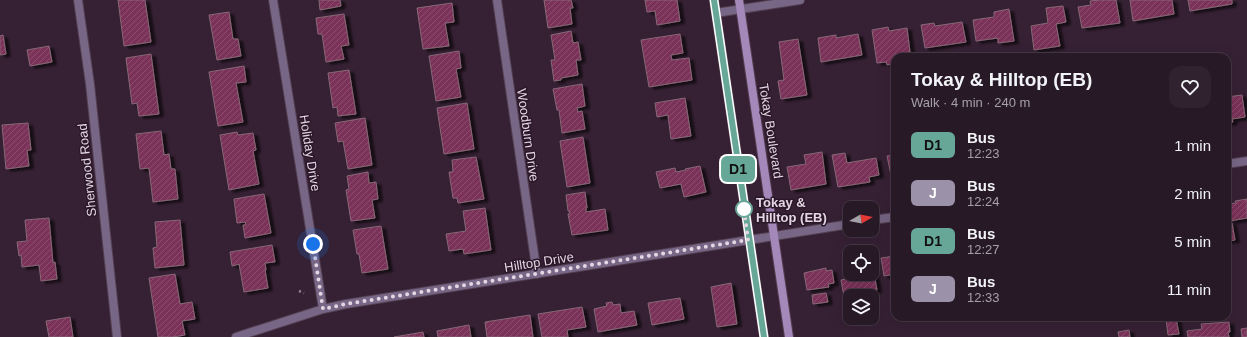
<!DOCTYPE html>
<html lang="en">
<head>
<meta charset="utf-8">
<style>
	body { margin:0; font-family:Helvetica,sans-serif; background:#30222f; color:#f1f3f6; height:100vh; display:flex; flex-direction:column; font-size:15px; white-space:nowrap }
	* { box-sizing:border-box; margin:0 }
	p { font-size:13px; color:#a5a0a7 }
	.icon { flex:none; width:22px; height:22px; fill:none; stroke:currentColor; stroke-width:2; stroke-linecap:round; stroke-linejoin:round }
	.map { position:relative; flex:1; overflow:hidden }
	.details { position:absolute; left:891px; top:53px; width:340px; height:268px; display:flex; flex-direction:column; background:#281927; border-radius:12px; box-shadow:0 4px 16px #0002,0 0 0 1px #443844 }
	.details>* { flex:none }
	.badge { padding:0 8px; border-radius:6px; font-size:14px; line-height:26px }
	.needle { width:26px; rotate:81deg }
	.fabs { position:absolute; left:843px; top:201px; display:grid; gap:8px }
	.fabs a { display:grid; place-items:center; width:36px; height:36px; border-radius:8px; background:#281927; box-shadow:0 4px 16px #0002,0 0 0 1px #443844; font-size:20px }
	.you { position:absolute; width:20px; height:20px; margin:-10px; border:3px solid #fff; border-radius:50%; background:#1a73e8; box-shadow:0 0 0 6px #1a73e833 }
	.map>.badge { position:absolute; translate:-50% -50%; box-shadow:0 0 0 2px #fff }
	.round { display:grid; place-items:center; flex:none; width:42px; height:42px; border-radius:12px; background:#30222f }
	.head { display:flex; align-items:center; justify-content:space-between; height:68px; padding:0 20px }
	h1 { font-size:19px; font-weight:700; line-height:30px }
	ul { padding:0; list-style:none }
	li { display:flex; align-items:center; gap:12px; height:48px; padding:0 20px }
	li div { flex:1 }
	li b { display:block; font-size:15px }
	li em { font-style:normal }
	li .badge { min-width:44px; font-weight:700; text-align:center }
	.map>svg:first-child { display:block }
	.building { fill:url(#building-hatch); stroke:#876876; filter:url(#shadow) }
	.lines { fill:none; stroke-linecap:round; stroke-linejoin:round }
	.street-casing { stroke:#523e50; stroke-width:10 }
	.secondary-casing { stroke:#523e50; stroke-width:10 }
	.path { stroke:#948392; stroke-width:2.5; stroke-dasharray:2 3; stroke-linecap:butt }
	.street { stroke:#776685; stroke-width:8 }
	.secondary { stroke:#a388b9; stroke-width:8 }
	.line-casing { stroke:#fff; stroke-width:9 }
	.line { stroke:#67a797; stroke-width:6 }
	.walk { stroke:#e4d6e3; stroke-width:4; stroke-dasharray:0 7.2 }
	.stop-dot { fill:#fff; stroke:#67a797; stroke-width:2 }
	.labels { text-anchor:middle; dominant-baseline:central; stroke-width:3; stroke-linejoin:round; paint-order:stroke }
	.street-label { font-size:13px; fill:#e4d6e3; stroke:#2b172a }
	.stop-label { font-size:13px; font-weight:bold; fill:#e4d6e3; stroke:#2b172a; text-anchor:start }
</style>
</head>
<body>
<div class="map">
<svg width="1247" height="337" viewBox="0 0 1247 337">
	<defs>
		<pattern id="building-hatch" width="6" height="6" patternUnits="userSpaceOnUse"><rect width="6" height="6" fill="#7a3058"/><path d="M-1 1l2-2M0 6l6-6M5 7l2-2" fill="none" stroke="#8d4d70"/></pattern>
		<filter id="shadow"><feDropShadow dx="4.5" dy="2.5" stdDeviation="1" flood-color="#0009"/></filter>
	</defs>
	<rect width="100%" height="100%" fill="#362134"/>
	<path class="building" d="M118,0H145L151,42L124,46Z
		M319,0H340L341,6L320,10Z
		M544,0H571L573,8H570L572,24L548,28Z
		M645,0H677L680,21L657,25L655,11L647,12Z
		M1099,0H1116L1120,23L1082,28L1078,7L1091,5L1090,1Z
		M1130,0H1172L1174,14L1133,21Z
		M1188,0H1232V4L1190,11Z
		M452,3L454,22L445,23L449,46L423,49L417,8Z
		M1063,6L1066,22L1056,24L1060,46L1034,50L1031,26L1048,23L1046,8Z
		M1009,9L1014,41L998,43V38L976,41L973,20L994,17V12Z
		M229,12L233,39H238L241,56L217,60L209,15Z
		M344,14L349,45L341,46L344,59L326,62L322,34H318L316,18Z
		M962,22L966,42L925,48L921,25L934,23L935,26Z
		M888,27L889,31L907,28L910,52L895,55V63L887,65L886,62L877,63L872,30Z
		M571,31L573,43L578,42L581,60H576L578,75L561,78V80L554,81L551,60H555L551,35Z
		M680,34L683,53L671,55L672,60L689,58L692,80L649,87L641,40Z
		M858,34L862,55L821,62L818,38L836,35V38Z
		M3,35L6,54L0,55V36Z
		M798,39L807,95L781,99L778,81L784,80L779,42Z
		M49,46L52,62L30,66L27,50Z
		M459,51L461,68L456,69L461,97L436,101L429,56Z
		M151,54L159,114L139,116L137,103L132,104L126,58Z
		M244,66L246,82L236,83L243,122L218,126L209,72Z
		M349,70L356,114L338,116L337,107L333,108L328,73Z
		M582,84L585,106L577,108L578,112L582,111L585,129L562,133L559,110H557L553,89Z
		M1242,95L1245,117L1232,119L1233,122L1227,123V97Z
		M685,98L691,136L671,139L668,115L657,117L655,103Z
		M467,103L474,149L444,154L437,108Z
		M365,118L372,165L348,169L343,141L338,142L335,123Z
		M28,123L31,150H27L29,166L6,169L2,125Z
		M161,131L164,155L169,154L171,169H175L178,199L153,202L149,168L140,169L136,134Z
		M237,132L238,135L253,133L256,150L253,151L259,184L229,190L220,135Z
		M583,137L590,183L567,187L560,141Z
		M822,152L826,184L791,190L787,167L806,164L804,155Z
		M845,153L847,163L876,158L879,175L869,177L870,182L838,187L832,155Z
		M895,155V175H891L887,156Z
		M476,157L484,199L458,203L457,198H453L449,172H453L452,160Z
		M700,166L706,192L684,197L681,184L660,188L656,172L675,168L676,172L686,170L685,169Z
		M368,172L369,183L376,182L378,199L372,200L375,218L351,221L346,190L349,189L347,176Z
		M585,192L587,208H586V212L605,209L608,230L572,235L568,214H570L569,211H568L566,195Z
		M264,194L271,233L245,238L243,225H246L245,222L237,223L234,199Z
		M1247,199V218L1230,221L1228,204L1236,203L1235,201Z
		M485,208L491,250L464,254L463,249L449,251L446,234L466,231L463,211Z
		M49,218L53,263L55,262L57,279L41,281L39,265L22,267L21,255L19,256L17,242L27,241L25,220Z
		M180,220L184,265L155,268L153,248L157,247L155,222Z
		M1227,223H1232L1235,240L1227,241Z
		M381,226L388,269L362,273L359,254H357L353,230Z
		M272,245L275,262L265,263L266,270H265L268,288L244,292L239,264L232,266L230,252Z
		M895,256V274L884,276L881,258Z
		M872,262L877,290L844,297L841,280L856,277L855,274H872Z
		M826,268V271L832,270L834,283L828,284L829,287L807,290L804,273Z
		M175,274L180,304L192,302L195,319L182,321L185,335L173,337H158L149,278Z
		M731,283L737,324L717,327L711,287Z
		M826,293L828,302L813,304L812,295Z
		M680,298L684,319L652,325L648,303Z
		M612,302L613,305L620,304L621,313L634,311L637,325L598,332L594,309L607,306L606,303Z
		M582,307L586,327L567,330L568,337H542L538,314Z
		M530,315L533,337H487L485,322Z
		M70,317L73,337H49L46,321Z
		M1176,318L1179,334L1168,335L1166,319Z
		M1229,322L1230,332H1228L1229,337H1188L1187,331L1202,329L1201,324Z
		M469,325L471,337H438L437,331Z
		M1247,328V337H1242L1241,329Z
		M1129,330L1130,337H1119L1118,332Z
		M423,332L424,337H394Z"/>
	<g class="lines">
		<defs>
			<path id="street" d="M78,0L90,84L117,337
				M273,0L323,309
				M497,0L537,274
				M716,13L800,0
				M1227,164L1247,161
				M872,220L895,217
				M236,337L323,309L346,304L850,224"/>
			<path id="secondary" d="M714,0L764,337
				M739,0L789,337"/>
		</defs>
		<use href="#street" class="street-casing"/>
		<use href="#secondary" class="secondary-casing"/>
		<path class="path" d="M299,291L304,293"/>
		<use href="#street" class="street"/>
		<use href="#secondary" class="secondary"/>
	</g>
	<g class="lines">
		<defs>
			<path id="line" d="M714,0L764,337"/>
		</defs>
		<use href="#line" class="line-casing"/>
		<use href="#line" class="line"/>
		<path class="walk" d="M313,244L323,309L346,304L748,240L744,209"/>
	</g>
	<circle class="stop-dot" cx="744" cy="209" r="8"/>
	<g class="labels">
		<g class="street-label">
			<text transform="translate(771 131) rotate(81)">Tokay Boulevard</text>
			<text transform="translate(528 135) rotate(82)">Woodburn Drive</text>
			<text transform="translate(310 153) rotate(81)">Holiday Drive</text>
			<text transform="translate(87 170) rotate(-96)">Sherwood Road</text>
			<text transform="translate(539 262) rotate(-9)">Hilltop Drive</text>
		</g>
		<g class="stop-label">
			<text x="756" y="202">Tokay &amp;<tspan x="756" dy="15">Hilltop (EB)</tspan></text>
		</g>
	</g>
</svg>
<div class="fabs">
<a><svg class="needle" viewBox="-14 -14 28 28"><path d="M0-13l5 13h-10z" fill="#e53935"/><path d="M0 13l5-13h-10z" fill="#a5a0a7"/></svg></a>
<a><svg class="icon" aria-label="locate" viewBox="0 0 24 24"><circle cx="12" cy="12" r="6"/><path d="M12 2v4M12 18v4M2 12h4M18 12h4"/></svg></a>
<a><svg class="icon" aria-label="layers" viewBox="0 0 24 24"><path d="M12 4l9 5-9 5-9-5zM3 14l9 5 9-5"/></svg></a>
</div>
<div class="you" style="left:313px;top:244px"></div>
<b class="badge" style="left:738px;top:169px;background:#67a797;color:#111">D1</b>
<section class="details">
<div class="head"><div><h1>Tokay &amp; Hilltop (EB)</h1><p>Walk · 4 min · 240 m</p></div><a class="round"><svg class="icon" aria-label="heart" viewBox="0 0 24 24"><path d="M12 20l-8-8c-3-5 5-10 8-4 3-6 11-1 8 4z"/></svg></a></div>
<ul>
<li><span class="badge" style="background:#67a797;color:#111">D1</span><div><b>Bus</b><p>12:23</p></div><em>1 min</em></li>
<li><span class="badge" style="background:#9b92aa;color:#fff">J</span><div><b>Bus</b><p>12:24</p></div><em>2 min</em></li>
<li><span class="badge" style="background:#67a797;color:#111">D1</span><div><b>Bus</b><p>12:27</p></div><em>5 min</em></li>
<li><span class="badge" style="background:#9b92aa;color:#fff">J</span><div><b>Bus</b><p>12:33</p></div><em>11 min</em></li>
</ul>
</section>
</div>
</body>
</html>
